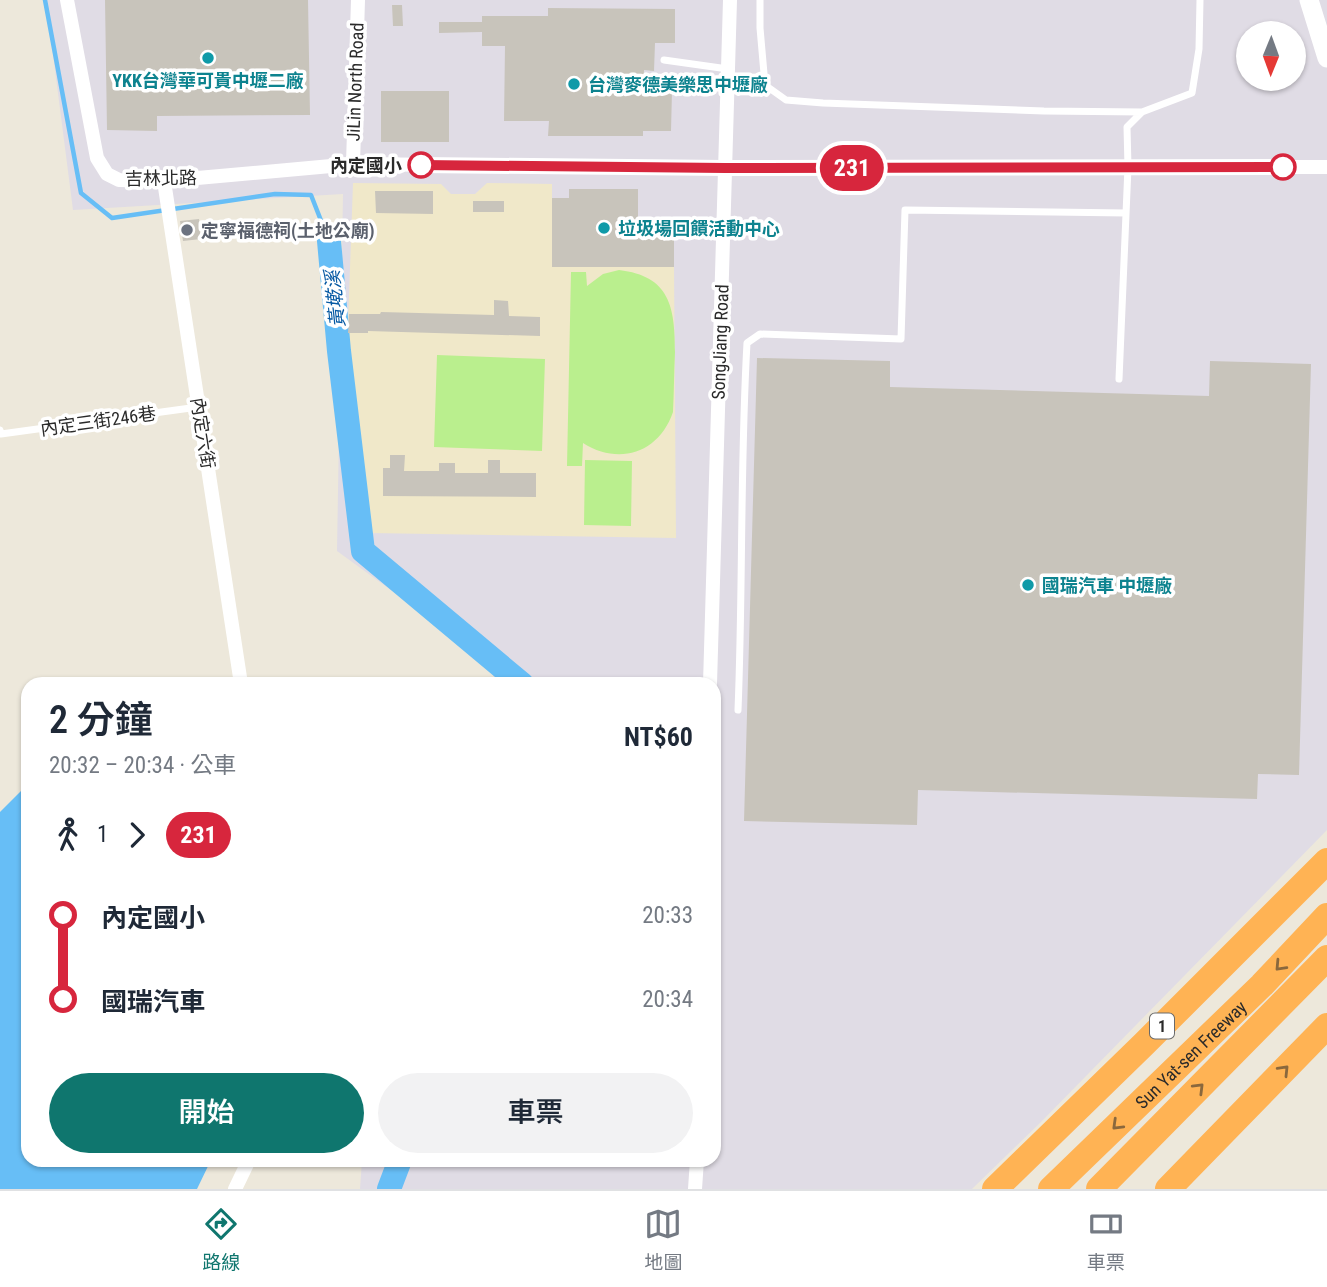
<!DOCTYPE html>
<html lang="zh-TW">
<head>
<meta charset="utf-8">
<style>
	body { margin:0; font-family:"Roboto Condensed","Noto Sans TC",sans-serif; background:#f2f2f3; color:#1f2937; height:100vh; display:flex; flex-direction:column; font-size:26px; white-space:nowrap }
	* { box-sizing:border-box; margin:0 }
	p { font-size:23px; color:#747a83 }
	.icon { flex:none; width:38px; height:38px; fill:none; stroke:currentColor; stroke-width:2; stroke-linecap:round; stroke-linejoin:round }
	.map { position:relative; flex:1; overflow:hidden }
	.panel { position:absolute; left:21px; top:677px; width:700px; height:490px; display:flex; flex-direction:column; background:#fff; border-radius:21px; box-shadow:0 2px 5px #0004 }
	.panel>* { flex:none }
	.badge { padding:0 14px; border-radius:23px; font-size:24px; line-height:46px }
	.needle { width:46px; rotate:181deg }
	.fabs { position:absolute; left:1236px; top:21px; display:grid; gap:14px }
	.fabs a { display:grid; place-items:center; width:70px; height:70px; border-radius:50%; background:#fff; box-shadow:0 2px 5px #0004; font-size:35px }
	.map>.badge { position:absolute; translate:-50% -50%; box-shadow:0 0 0 4px #fff }
	.legs { display:flex; align-items:center; gap:10px; height:77px; padding:0 28px; font-size:23px }
	.legs p { margin-inline-start:auto }
	.headline { display:flex; align-items:center; justify-content:space-between; height:119px; padding:0 28px }
	h1 { font-size:38px; font-weight:600; line-height:52px }
	.action { display:flex; gap:14px; margin-top:auto; padding:14px 28px }
	.action a { flex:1; height:80px; border-radius:42px; background:#0f766e; color:#fff; font-size:28px; font-weight:600; line-height:80px; text-align:center }
	.action a+a { background:#f2f2f3; color:#1f2937 }
	ul { padding:0 28px; list-style:none }
	li { display:flex; align-items:center; gap:24px; height:84px; font-size:26px }
	li i { display:grid; place-items:center; width:10px; height:100%; margin:0 9px; background:currentColor }
	li i::after { content:''; width:18px; height:18px; margin:-9px; border:5px solid; border-radius:50%; background:#fff }
	li p { margin-inline-start:auto }
	li:first-child i { background:linear-gradient(#0000 50%,currentColor 0) }
	li:last-child i { background:linear-gradient(currentColor 50%,#0000 0) }
	.tab-bar { display:flex; justify-content:space-around; align-items:center; height:98px; border-top:2px solid #e0e1e3; background:#fff; font-size:19px; color:#747a83 }
	.tab-bar a { display:grid; justify-items:center; gap:4px }
	.tab-bar .selected { color:#0f766e }
	.map>svg:first-child { display:block }
	.industrial { fill:#e0dce5; fill-rule:evenodd }
	.education { fill:#f0e8c9 }
	.pitch { fill:#baef8e }
	.water { fill:#67bef6 }
	.lines { fill:none; stroke-linecap:round; stroke-linejoin:round }
	.stream { stroke:#67bef6; stroke-width:4.5 }
	.river { stroke:#67bef6; stroke-width:24 }
	.building { fill:#c8c4bb }
	.service { stroke:#fff; stroke-width:7 }
	.minor { stroke:#fff; stroke-width:14 }
	.tertiary { stroke:#fff; stroke-width:19 }
	.motorway { stroke:#ffb354; stroke-width:26 }
	.oneway { stroke:#8a683d }
	.line-1-casing { stroke:#fff; stroke-width:16 }
	.line-1 { stroke:#d7263d; stroke-width:10 }
	.culture-dot { fill:#0f9aa8; stroke:#fff; stroke-width:2.5 }
	.stop-1-dot { fill:#fff; stroke:#d7263d; stroke-width:3.5 }
	.worship-dot { fill:#6b7280; stroke:#fff; stroke-width:2.5 }
	.labels { text-anchor:middle; dominant-baseline:central; stroke-width:7; stroke-linejoin:round; paint-order:stroke }
	.shield { fill:#fff; stroke:#6a6a6a; stroke-width:2 }
	.shield-label { font-size:16px; font-weight:bold; fill:#2a2a2a }
	.culture-label { font-size:18px; font-weight:bold; fill:#0d838f; stroke:#fff; text-anchor:start }
	.street-label { font-size:18px; fill:#2a2a2a; stroke:#fff }
	.stop-label { font-size:18px; font-weight:bold; fill:#2a2a2a; stroke:#fff; text-anchor:end }
	.worship-label { font-size:18px; font-weight:bold; fill:#5b616d; stroke:#fff; text-anchor:start }
	.water-label { font-size:19px; font-style:italic; fill:#0559a3; stroke:#fff }
</style>
</head>
<body>
<div class="map">
<svg width="1327" height="1189" viewBox="0 0 1327 1189">
	<rect width="100%" height="100%" fill="#ede8db"/>
	<path class="industrial" d="M46,0H1327V830L1042,1121L972,1189H360L362,1160H714V684H493L494,665L337,551L343,194L73,210ZM1248,33H1293V79H1248Z"/>
	<path class="education" d="M353,183L441,184L451,194H475L487,183L552,184V267H674L676,538L369,533L347,353Z"/>
	<path class="pitch" d="M619,270C670,276 675,307 675,352C674,372 674,392 673,412C659,453 619,466 583,443L582,466H567L571,272H586L587,286L603,274Z
		M437,355L545,359L542,451L434,447Z
		M585,460L632,461L631,526L584,525Z"/>
	<path class="water" d="M28,784V1160H211L197,1189H0V812Z"/>
	<g class="lines">
		<path class="stream" d="M45,0L81,193L112,218L275,194L311,195L329,241"/>
		<path class="river" d="M329,241L339,351L363,551L522,684
			M389,1189L400,1160"/>
	</g>
	<path class="building" d="M105,0H308L310,115L157,116V131L107,130Z
		M392,5H402L403,26H393Z
		M548,8L675,9V43H655L654,71L644,70L643,91H672L671,131H643V136H548L549,121H504L505,46H482V32L439,33V22H482V16H548Z
		M381,91H449V142H381Z
		M569,189H638V228H674V267H552V198H569Z
		M375,191H433V214L376,213Z
		M473,201H504V212H473Z
		M199,219L201,239L183,241L180,221Z
		M494,300L508,301L509,316L540,317V336L368,331V333H348L349,314H380L381,312L494,315Z
		M757,358L890,361V387L1209,396L1210,361L1311,364L1299,775L1258,774L1257,799L918,790L917,825L744,821Z
		M390,455H405L404,471H439V463H455V473H488V460H500V473H536V497L383,496V468H390Z"/>
	<g class="lines">
		<path class="service" d="M760,0V28L765,85L786,100L823,103L1044,111L1142,112
			M664,60L728,69
			M1119,379L1128,167L1127,127L1142,112L1192,93L1199,49L1200,0
			M0,430L1,434L198,407
			M738,710C743,587 740,465 747,343L760,334L901,339L905,210L1126,213"/>
		<path class="minor" d="M67,0L97,158L107,174L119,180L164,181L353,164L725,168L1327,167
			M353,164L358,0
			M164,181L241,684
			M710,684L730,0
			M235,1189L249,1160
			M695,1189L697,1160"/>
		<path class="tertiary" d="M1309,0L1327,58"/>
		<g class="motorway">
			<path d="M995,1189L1144,1044L1327,861"/>
			<path id="s1" d="M1051,1189L1262,985L1327,916"/>
			<path d="M1099,1189L1327,958"/>
			<path d="M1168,1189L1327,1026"/>
		</g>
	</g>
	<defs><path id="oneway-chevron" d="M-2-3.5L2.5 0L-2 3.5" fill="none" stroke-width="1.6" stroke-linecap="round" stroke-linejoin="round" transform="scale(1.75)"/></defs>
	<g class="oneway">
		<use href="#oneway-chevron" transform="translate(1280 966) rotate(133)"/>
		<use href="#oneway-chevron" transform="translate(1284 1070) rotate(-46)"/>
		<use href="#oneway-chevron" transform="translate(1199 1088) rotate(-45)"/>
		<use href="#oneway-chevron" transform="translate(1117 1125) rotate(136)"/>
	</g>
	<g class="lines">
		<defs>
			<path id="line-1" d="M421,165L725,168L1283,167"/>
		</defs>
		<use href="#line-1" class="line-1-casing"/>
		<use href="#line-1" class="line-1"/>
	</g>
	<g class="culture-dot">
		<circle cx="208" cy="58" r="7"/>
		<circle cx="574" cy="84" r="7"/>
		<circle cx="604" cy="228" r="7"/>
		<circle cx="1028" cy="585" r="7"/>
	</g>
	<g class="stop-1-dot">
		<circle cx="421" cy="165" r="12"/>
		<circle cx="1283" cy="167" r="12"/>
	</g>
	<circle class="worship-dot" cx="187" cy="230" r="7"/>
	<g class="labels">
		<rect class="shield" x="1150" y="1013.5" width="24" height="25" rx="5"/>
		<g class="shield-label">
			<text x="1162" y="1026">1</text>
		</g>
		<g class="culture-label">
			<text x="208" y="80" text-anchor="middle">YKK台灣華可貴中壢二廠</text>
			<text x="588" y="84">台灣麥德美樂思中壢廠</text>
			<text x="618" y="228">垃圾場回饋活動中心</text>
			<text x="1042" y="585">國瑞汽車 中壢廠</text>
		</g>
		<g class="street-label">
			<text transform="translate(355 82) rotate(-88)">JiLin North Road</text>
			<text transform="translate(161 178) rotate(-1)">吉林北路</text>
			<text transform="translate(720 342) rotate(-88)">SongJiang Road</text>
			<text transform="translate(98 421) rotate(-8)">內定三街246巷</text>
			<text transform="translate(203 433) rotate(81)">內定六街</text>
			<text stroke="none"><textPath href="#s1" startOffset="194">Sun Yat-sen Freeway</textPath></text>
		</g>
		<g class="stop-label">
			<text x="402" y="165">內定國小</text>
		</g>
		<g class="worship-label">
			<text x="201" y="230">定寧福德祠(土地公廟)</text>
		</g>
		<g class="water-label">
			<text transform="translate(335 299) rotate(-96)">黃墘溪</text>
		</g>
	</g>
</svg>
<div class="fabs">
<a><svg class="needle" viewBox="-14 -14 28 28"><path d="M0-13l5 13h-10z" fill="#e53935"/><path d="M0 13l5-13h-10z" fill="#747a83"/></svg></a>
</div>
<b class="badge" style="left:852px;top:168px;background:#d7263d;color:#fff">231</b>
<section class="panel">
<div class="headline"><div><h1>2 分鐘</h1><p>20:32 – 20:34 · 公車</p></div><b>NT$60</b></div>
<div class="legs"><svg class="icon" aria-label="walk" viewBox="0 0 24 24"><circle cx="13" cy="4" r="2"/><path d="M13 8l-2 6 4 7M11 14l-3 7M7 12l3-4h3l4 4"/></svg>1<svg class="icon" aria-label="forward" viewBox="0 0 24 24"><path d="M9 5l7 7-7 7"/></svg><b class="badge" style="background:#d7263d;color:#fff">231</b></div>
<ul>
<li><i style="color:#d7263d"></i><b>內定國小</b><p>20:33</p></li>
<li><i style="color:#d7263d"></i><b>國瑞汽車</b><p>20:34</p></li>
</ul>
<div class="action"><a>開始</a><a>車票</a></div>
</section>
</div>
<nav class="tab-bar">
<a class="selected"><svg class="icon" aria-label="directions" viewBox="0 0 24 24"><path d="M12 3l9 9-9 9-9-9zM9 14v-3h6M13 9l2 2-2 2"/></svg>路線</a>
<a><svg class="icon" aria-label="map" viewBox="0 0 24 24"><path d="M3 6l6-2 6 2 6-2v14l-6 2-6-2-6 2zM9 4v14M15 6v14"/></svg>地圖</a>
<a><svg class="icon" aria-label="tickets" viewBox="0 0 24 24"><path d="M3 7h18v10H3zM15 7v10"/></svg>車票</a>
</nav>
</body>
</html>
